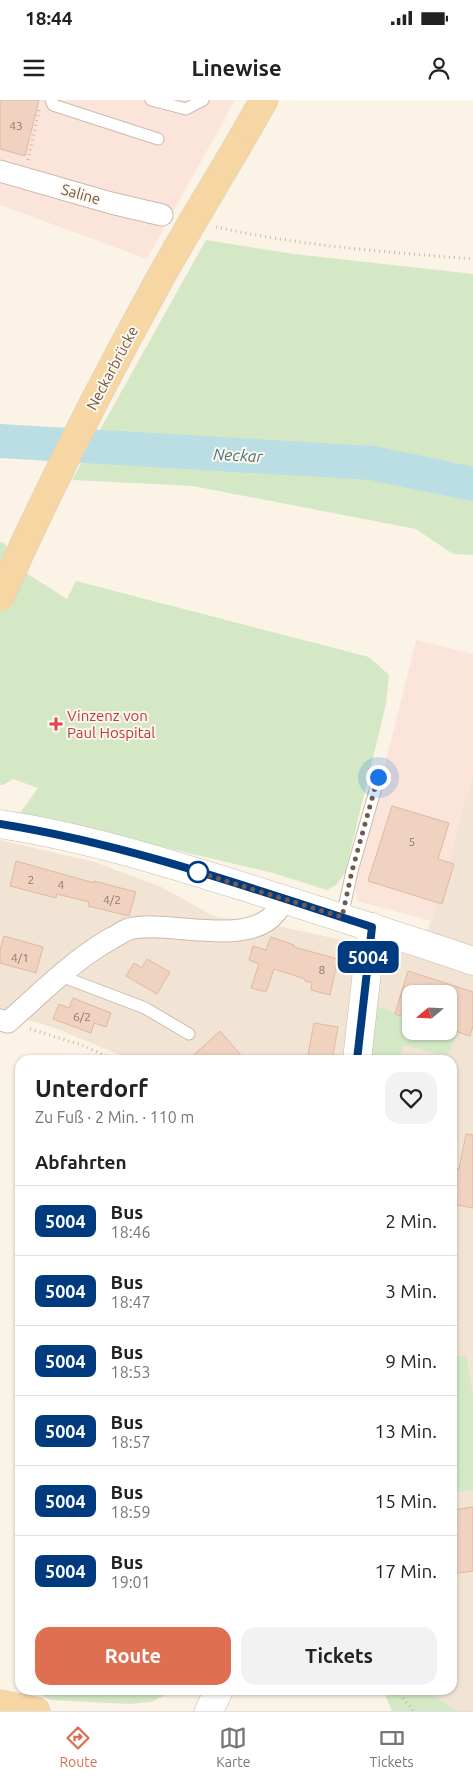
<!DOCTYPE html>
<html lang="de">
<head>
<meta charset="utf-8">
<style>
	body { margin:0; font-family:Ubuntu,sans-serif; background:#f2f2f2; color:#222; height:100vh; display:flex; flex-direction:column; font-size:19px; white-space:nowrap }
	* { box-sizing:border-box; margin:0 }
	p { font-size:16px; color:#767676 }
	.icon { flex:none; width:28px; height:28px; fill:none; stroke:currentColor; stroke-width:2; stroke-linecap:round; stroke-linejoin:round }
	.map { position:relative; flex:1; overflow:hidden }
	.drawer { position:absolute; left:15px; top:955px; width:442px; height:640px; display:flex; flex-direction:column; background:#fff; border-radius:15px; box-shadow:0 1px 4px #0004 }
	.drawer>* { flex:none }
	.badge { padding:0 10px; border-radius:8px; font-size:18px; line-height:32px }
	.needle { width:32px; rotate:251deg }
	.fabs { position:absolute; left:402px; top:885px; display:grid; gap:10px }
	.fabs a { display:grid; place-items:center; width:55px; height:55px; border-radius:10px; background:#fff; box-shadow:0 1px 4px #0004; font-size:25px }
	.you { position:absolute; width:25px; height:25px; margin:-12px; border:4px solid #fff; border-radius:50%; background:#1a73e8; box-shadow:0 0 0 8px #1a73e833 }
	.map>.badge { position:absolute; translate:-50% -50%; box-shadow:0 0 0 2px #fff }
	h2 { padding:0 20px; font-size:19px; line-height:45px }
	.round { display:grid; place-items:center; flex:none; width:52px; height:52px; border-radius:15px; background:#f2f2f2 }
	.summary { display:flex; align-items:center; justify-content:space-between; height:85px; padding:0 20px }
	h1 { font-size:24px; font-weight:700; line-height:38px }
	.primary-button { display:flex; gap:10px; margin-top:auto; padding:10px 20px }
	.primary-button a { flex:1; height:58px; border-radius:15px; background:#df6f51; color:#fff; font-size:20px; font-weight:700; line-height:58px; text-align:center }
	.primary-button a+a { background:#f2f2f2; color:#222 }
	ul { padding:0; list-style:none }
	li { display:flex; align-items:center; gap:15px; height:70px; padding:0 20px; border-top:1px solid #e0e0e0 }
	li div { flex:1 }
	li b { display:block; font-size:19px }
	li em { font-style:normal }
	li .badge { min-width:55px; font-weight:700; text-align:center }
	.status { display:flex; justify-content:space-between; align-items:center; height:35px; padding:0 25px; background:#fff; direction:ltr }
	.status svg { height:14px; fill:currentColor }
	header { display:flex; justify-content:space-between; align-items:center; height:65px; padding:0 20px; background:#fff; font-size:22px; font-weight:700 }
	.tabs { display:flex; justify-content:space-around; align-items:center; height:70px; border-top:1px solid #e0e0e0; background:#fff; font-size:14px; color:#767676 }
	.tabs a { display:grid; justify-items:center; gap:2px }
	.tabs .current { color:#df6f51 }
	.map>svg:first-child { display:block }
	.residential { fill:#f2e4d5 }
	.commercial { fill:#fbe4da }
	.green { fill:#d4e8c5 }
	.lines { fill:none; stroke-linecap:round; stroke-linejoin:round }
	.river { stroke:#bbdee4; stroke-width:34 }
	.building { fill:#efd2bf; stroke:#e1b8a0 }
	.service-casing { stroke:#ccbaad; stroke-width:13 }
	.minor-casing { stroke:#ccbaad; stroke-width:23 }
	.tertiary-casing { stroke:#ccbaad; stroke-width:29 }
	.primary-casing { stroke:#d8d1cd; stroke-width:29 }
	.path { stroke:#d4b5a2; stroke-width:3; stroke-dasharray:1 4; stroke-linecap:butt }
	.service { stroke:#fff; stroke-width:11 }
	.minor { stroke:#fff; stroke-width:21 }
	.tertiary { stroke:#fff; stroke-width:28 }
	.primary { stroke:#f6d6a2; stroke-width:28 }
	.primary-bridge-casing { stroke:#d8d1cd; stroke-width:29; stroke-linecap:butt }
	.primary-bridge { stroke:#f6d6a2; stroke-width:28 }
	.line-casing { stroke:#fff; stroke-width:11 }
	.line { stroke:#003b80; stroke-width:8 }
	.walk { stroke:#73594c; stroke-width:5; stroke-dasharray:0 9 }
	.health-dot { fill:#e0444e; stroke:#fef7ec; stroke-width:2 }
	.stop-dot { fill:#fff; stroke:#003b80; stroke-width:2.5 }
	.labels { text-anchor:middle; dominant-baseline:central; stroke-width:4; stroke-linejoin:round; paint-order:stroke }
	.number-label { font-size:12px; fill:#927769 }
	.street-label { font-size:15px; fill:#73594c; stroke:#fef7ec }
	.health-label { font-size:15px; fill:#be3a42; stroke:#fef7ec; text-anchor:start }
	.water-label { font-size:16px; font-style:italic; fill:#43767f; stroke:#fef7ec }
</style>
</head>
<body>
<div class="status"><b>18:44</b><svg viewBox="0 0 49 12"><path d="M0 12V9h3v3zM5 12V6h3v6zM10 12V3h3v9zM15 12V0h3v12zM26 1h20v11H26zM47 4h2v5h-2z"/></svg></div>
<header><svg class="icon" aria-label="menu" viewBox="0 0 24 24"><path d="M4 6h16M4 12h16M4 18h16"/></svg>Linewise<svg class="icon" aria-label="person" viewBox="0 0 24 24"><circle cx="12" cy="8" r="4"/><path d="M4 21q1-7 8-7t8 7"/></svg></header>
<div class="map">
<svg width="473" height="1611" viewBox="0 0 473 1611">
	<rect width="100%" height="100%" fill="#fbf3e6"/>
	<path class="residential" d="M473,674V1611H457L425,1590H452V960H400L402,945L458,933L449,929V894H411V917L376,906L370,960H132L55,928L0,911V740L95,762L161,787L214,816L282,827L420,857Z"/>
	<path class="commercial" d="M0,0H235L147,159L0,105Z
		M416,540L473,554V674L432,821L357,801L355,785Z"/>
	<path class="green" d="M206,140L294,154L473,174V455L453,454L416,429L193,386L72,380Z
		M0,442L4,443L26,473L67,499L76,481L369,557L389,575L386,604L345,773L336,785L327,790L273,773L20,713L38,688L13,679L3,685H0Z
		M376,906L411,917V931H449V929L458,932L447,956L403,945L400,960H370Z
		M466,1255L473,1296V1390L453,1393V1257Z
		M39,1590H175L151,1602L130,1604L51,1600L43,1596Z
		M383,1590H425L457,1611H392Z"/>
	<g class="lines">
		<path class="river" d="M0,341L372,363L473,384"/>
	</g>
	<path class="building" d="M0,0H39L25,56L0,49Z
		M392,706L449,723L438,759L454,764L442,804L368,781Z
		M16,761L94,783V781L136,792L129,816L88,806L89,802L57,794L56,798L10,786Z
		M4,836L43,847L36,873L0,863V850Z
		M271,837L294,845V847L338,859L330,895L311,890L312,883L305,881V879L274,869L266,892L251,888L259,864L249,860L253,846L266,850Z
		M147,859L170,872L157,894L126,876L134,863L142,868Z
		M408,871L473,892V926L470,936L449,929V894H411V919L395,914Z
		M73,898L111,913L106,927L94,923L91,933L53,919L59,904L69,908Z
		M314,923L338,927L332,960H307Z
		M220,931L245,960H188Z
		M466,1034L473,1035V1108L452,1104V1068L459,1069Z
		M473,1407V1471L452,1474V1410Z"/>
	<g class="lines">
		<defs>
			<path id="service" d="M51,0L53,5L158,39
				M151,0L186,9L203,0
				M342,817L352,771L379,677
				M61,876L145,908L189,934"/>
			<path id="minor" d="M0,71L111,103L162,115
				M0,920L8,922C41,893 73,860 112,838C117,836 123,831 129,829C167,819 248,849 276,812C279,809 281,803 284,799"/>
			<path id="tertiary" d="M0,724C80,736 158,760 235,784C314,809 394,834 473,861
				M357,960L372,827
				M209,1611L219,1590"/>
			<path id="primary" d="M237,47L264,0
				M0,1604L36,1611"/>
		</defs>
		<use href="#service" class="service-casing"/>
		<use href="#minor" class="minor-casing"/>
		<use href="#tertiary" class="tertiary-casing"/>
		<use href="#primary" class="primary-casing"/>
		<path class="path" d="M28,60L39,10
			M216,127C301,146 387,152 473,159
			M30,929L82,945L115,960
			M397,1590L413,1611"/>
		<use href="#service" class="service"/>
		<use href="#minor" class="minor"/>
		<use href="#tertiary" class="tertiary"/>
		<use href="#primary" class="primary"/>
		<defs>
			<path id="primary-bridge" d="M0,497C48,390 100,287 157,184C182,138 210,93 237,47"/>
		</defs>
		<use href="#primary-bridge" class="primary-bridge-casing"/>
		<use href="#primary-bridge" class="primary-bridge"/>
	</g>
	<g class="lines">
		<defs>
			<path id="line" d="M0,724C127,744 250,788 372,827L357,960"/>
		</defs>
		<use href="#line" class="line-casing"/>
		<use href="#line" class="line"/>
		<path class="walk" d="M198,772L191,770L342,817L352,771L378,677"/>
	</g>
	<path class="health-dot" d="M53.5 616.5h5v5h5v5h-5v5h-5v-5h-5v-5h5z"/>
	<circle class="stop-dot" cx="198" cy="772" r="10"/>
	<g class="labels">
		<g class="number-label">
			<text x="16" y="25">43</text>
			<text x="412" y="741">5</text>
			<text x="31" y="779">2</text>
			<text x="61" y="784">4</text>
			<text x="112" y="799">4/2</text>
			<text x="20" y="857">4/1</text>
			<text x="322" y="869">8</text>
			<text x="82" y="916">6/2</text>
		</g>
		<g class="street-label">
			<text transform="translate(81 94) rotate(16)">Saline</text>
			<text transform="translate(112 268) rotate(-62)">Neckarbrücke</text>
		</g>
		<g class="health-label">
			<text x="67" y="615">Vinzenz von<tspan x="67" dy="17">Paul Hospital</tspan></text>
		</g>
		<g class="water-label">
			<text transform="translate(238 355) rotate(3)">Neckar</text>
		</g>
	</g>
</svg>
<div class="fabs">
<a><svg class="needle" viewBox="-14 -14 28 28"><path d="M0-13l5 13h-10z" fill="#e53935"/><path d="M0 13l5-13h-10z" fill="#767676"/></svg></a>
</div>
<div class="you" style="left:378px;top:677px"></div>
<b class="badge" style="left:368px;top:857px;background:#003b80;color:#fff">5004</b>
<section class="drawer">
<div class="summary"><div><h1>Unterdorf</h1><p>Zu Fuß · 2 Min. · 110 m</p></div><a class="round"><svg class="icon" aria-label="heart" viewBox="0 0 24 24"><path d="M12 20l-8-8c-3-5 5-10 8-4 3-6 11-1 8 4z"/></svg></a></div>
<h2>Abfahrten</h2>
<ul>
<li><span class="badge" style="background:#003b80;color:#fff">5004</span><div><b>Bus</b><p>18:46</p></div><em>2 Min.</em></li>
<li><span class="badge" style="background:#003b80;color:#fff">5004</span><div><b>Bus</b><p>18:47</p></div><em>3 Min.</em></li>
<li><span class="badge" style="background:#003b80;color:#fff">5004</span><div><b>Bus</b><p>18:53</p></div><em>9 Min.</em></li>
<li><span class="badge" style="background:#003b80;color:#fff">5004</span><div><b>Bus</b><p>18:57</p></div><em>13 Min.</em></li>
<li><span class="badge" style="background:#003b80;color:#fff">5004</span><div><b>Bus</b><p>18:59</p></div><em>15 Min.</em></li>
<li><span class="badge" style="background:#003b80;color:#fff">5004</span><div><b>Bus</b><p>19:01</p></div><em>17 Min.</em></li>
</ul>
<div class="primary-button"><a>Route</a><a>Tickets</a></div>
</section>
</div>
<nav class="tabs">
<a class="current"><svg class="icon" aria-label="directions" viewBox="0 0 24 24"><path d="M12 3l9 9-9 9-9-9zM9 14v-3h6M13 9l2 2-2 2"/></svg>Route</a>
<a><svg class="icon" aria-label="map" viewBox="0 0 24 24"><path d="M3 6l6-2 6 2 6-2v14l-6 2-6-2-6 2zM9 4v14M15 6v14"/></svg>Karte</a>
<a><svg class="icon" aria-label="tickets" viewBox="0 0 24 24"><path d="M3 7h18v10H3zM15 7v10"/></svg>Tickets</a>
</nav>
</body>
</html>
